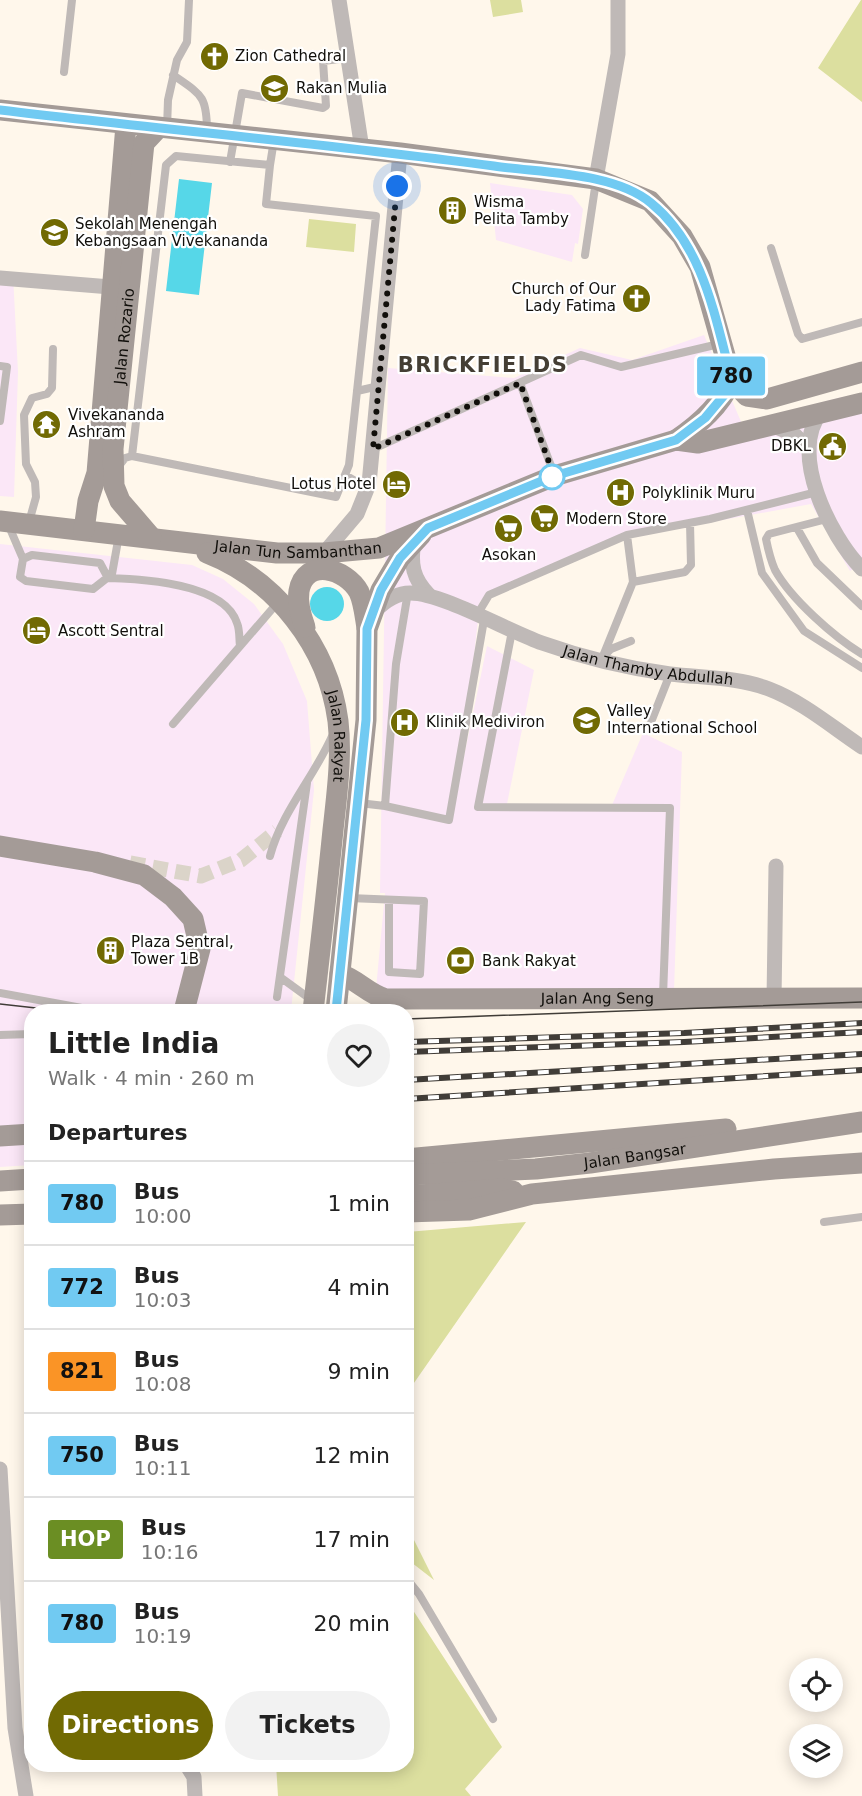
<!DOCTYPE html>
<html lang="en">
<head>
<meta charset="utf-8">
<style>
	body { margin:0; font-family:"DejaVu Sans",sans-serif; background:#f2f2f2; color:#222; height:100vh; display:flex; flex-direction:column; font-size:22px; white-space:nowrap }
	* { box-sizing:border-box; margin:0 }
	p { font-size:20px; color:#767676 }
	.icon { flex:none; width:33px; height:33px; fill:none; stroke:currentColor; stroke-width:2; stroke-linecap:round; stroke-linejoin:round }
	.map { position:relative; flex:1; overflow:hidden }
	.details { position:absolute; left:24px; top:1004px; width:390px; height:768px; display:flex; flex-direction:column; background:#fff; border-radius:24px; box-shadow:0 3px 15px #0003 }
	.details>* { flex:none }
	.badge { padding:0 12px; border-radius:4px; font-size:21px; line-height:39px }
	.buttons { position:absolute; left:789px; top:1658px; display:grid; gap:12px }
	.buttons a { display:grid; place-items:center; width:54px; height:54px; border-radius:50%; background:#fff; box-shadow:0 3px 15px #0003; font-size:30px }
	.you { position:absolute; width:30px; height:30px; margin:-15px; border:4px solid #fff; border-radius:50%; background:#1a73e8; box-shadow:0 0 0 9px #1a73e833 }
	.map>.badge { position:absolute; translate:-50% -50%; box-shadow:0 0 0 3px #fff }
	h2 { padding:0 24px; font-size:22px; line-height:54px }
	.round { display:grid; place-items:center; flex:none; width:63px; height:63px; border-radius:32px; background:#f2f2f2 }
	.head { display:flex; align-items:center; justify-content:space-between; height:102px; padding:0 24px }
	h1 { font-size:28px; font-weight:700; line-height:45px }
	.action { display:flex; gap:12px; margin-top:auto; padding:12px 24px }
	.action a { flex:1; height:69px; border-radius:36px; background:#716a03; color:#fff; font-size:24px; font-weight:700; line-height:69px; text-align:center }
	.action a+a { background:#f2f2f2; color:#222 }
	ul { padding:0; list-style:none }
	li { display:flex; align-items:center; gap:18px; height:84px; padding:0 24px; border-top:2px solid #e0e0e0 }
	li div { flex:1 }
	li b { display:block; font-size:22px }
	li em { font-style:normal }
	li .badge { min-width:66px; font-weight:700; text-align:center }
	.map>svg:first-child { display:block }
	.commercial { fill:#fbe7f7 }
	.green { fill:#dcdf9f }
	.water { fill:#56d7e8 }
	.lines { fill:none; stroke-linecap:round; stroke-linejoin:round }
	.street-tunnel { stroke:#dbd4c9; stroke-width:15; stroke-dasharray:15 8; stroke-linecap:butt }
	.lane { stroke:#bfb9b7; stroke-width:8 }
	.street { stroke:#bfb9b7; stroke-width:15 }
	.secondary { stroke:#a49b97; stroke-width:21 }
	.tram { stroke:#413d38; stroke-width:1.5 }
	.rail-casing { stroke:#413d38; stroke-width:6 }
	.rail { stroke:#fff; stroke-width:4; stroke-dasharray:11; stroke-linecap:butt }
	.line-casing { stroke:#fff; stroke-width:14 }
	.line { stroke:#71caf2; stroke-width:9 }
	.walk { stroke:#110f0b; stroke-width:6; stroke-dasharray:0 10.8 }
	.stop-dot { fill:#fff; stroke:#71caf2; stroke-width:3 }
	.labels { text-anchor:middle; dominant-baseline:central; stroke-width:4.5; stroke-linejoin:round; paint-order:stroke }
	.poi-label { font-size:15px; fill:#110f0b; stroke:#fff; text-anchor:start }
	.street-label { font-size:15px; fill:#110f0b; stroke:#fff }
	.district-label { font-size:21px; font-weight:bold; letter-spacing:1.5px; fill:#443e34; stroke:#fff }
</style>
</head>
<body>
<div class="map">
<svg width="862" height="1796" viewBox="0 0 862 1796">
	<rect width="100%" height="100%" fill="#fff7eb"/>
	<path class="commercial" d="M490,183L572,195L583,209L578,244L575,243L572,262L496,240Z
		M0,275H13L18,372L14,497L0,496Z
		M704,335L742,424L842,397L862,412V563L850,571L811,504L629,537L480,601L462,766L487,646L534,670L507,804L612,805L643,733L682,752L674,991L376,989L385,893H380L388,368L514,378L580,348L632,360Z
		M0,544L192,565L223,579L254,604L283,644L307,701L314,790L291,1011H32L31,1165L0,1167Z"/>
	<path class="green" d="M490,0H521L523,12L493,17Z
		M861,0H862V102L818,68Z
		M309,219L356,224L354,252L306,247Z
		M526,1222L407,1393V1232Z
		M406,1526H407L434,1580L407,1559Z
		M407,1601L502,1747L465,1789L471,1796H278L276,1764H406Z"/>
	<path class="water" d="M179,179L212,183L199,295L166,291Z
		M310 604a17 17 0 1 1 34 0a17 17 0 1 1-34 0Z"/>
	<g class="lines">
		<path class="street-tunnel" d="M130,863L201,876L241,860L277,831"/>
		<path class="lane" d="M64,72L72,0
			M173,75C202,95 207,96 207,132
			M167,128L168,100L177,60L187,42L189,0
			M230,162L242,93L323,108L326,106L323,61L348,58
			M270,165L274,140
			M771,248L798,334L802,339L862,322
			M585,255L596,181
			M0,366L7,367L0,421
			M520,383L554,474
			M357,391L379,386
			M373,449L581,355L621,367L719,344
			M118,467L125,458L132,456L336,497L349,465L376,216L266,204L270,165L176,156L166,165L132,456
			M345,475L367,488
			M747,510L762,573L804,631L862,668
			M827,519L769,534L766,539C768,549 771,561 775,570C791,599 834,637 862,654
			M29,522L36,497L35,482L26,464L24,415L32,398L47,394L52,388L53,349
			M8,524L23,559L20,577L26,581L93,589L112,574L119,535
			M797,528L817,563L862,606
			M23,559L32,555L100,563L108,578C143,579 224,583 237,623C240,630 239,639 240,646
			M633,582L685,572L691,565L690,523
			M477,615L489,595L627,535L710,519L817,492
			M512,631L478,807L670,808L663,996
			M605,655L611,649L631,641
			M601,661L633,582L627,535
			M651,722L670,674
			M173,724L279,601
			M359,803L385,806L396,664L408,592
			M385,806L449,820L484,620
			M270,856C282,811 315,776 333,734
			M349,898L424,901L420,974L389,972V900
			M280,977L313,1001
			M0,993L98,1011
			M277,997L307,783
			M0,1035L32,1034
			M824,1222L862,1217
			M406,1578L419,1594L493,1719"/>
		<g class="street">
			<path d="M339,0L362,149"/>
			<path d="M596,179L618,54V0"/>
			<path d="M0,278L123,288"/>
			<path d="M821,412C788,453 830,536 862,569"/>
			<path d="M772,425L795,435L809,449"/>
			<path d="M414,542C410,564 413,579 429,595"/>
			<path d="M324,553L357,514L369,484L400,153"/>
			<path id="s1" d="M375,611C384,602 397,593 410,593C442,593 508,631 542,643C584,658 626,668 670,674C703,678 738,677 769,689C803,702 832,727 862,747"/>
			<path d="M774,999L776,866"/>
			<path d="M0,1469L15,1728L26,1796"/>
			<path d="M186,1764L194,1777L195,1796"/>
		</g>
		<g class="secondary">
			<path d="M0,110L400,153L596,179L650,201L682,236L700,267L732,380L747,396L767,399L862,372"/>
			<path d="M676,440C700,424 720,406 732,380"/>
			<path id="s2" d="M0,521L277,553H324L379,548L554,476L676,440L698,443L862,403"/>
			<path d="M84,530L88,501L97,473L126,125"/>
			<path id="s3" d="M151,537L120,501L114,486L113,449L144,143L158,128"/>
			<path id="s4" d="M207,553C276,580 328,646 338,721C342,756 337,794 333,830C327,890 320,951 313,1011"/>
			<path d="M305,627C301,616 297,603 299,591C305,557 346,568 359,592C364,603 365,616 367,628"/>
			<path d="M0,846L95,862L144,875L173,897L193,919L200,949L184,1011"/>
			<path id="s5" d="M340,974C358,980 368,994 386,999L862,998"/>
			<path d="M336,1011L366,720L367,629L381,590L400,558L421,535"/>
			<path d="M0,1136L32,1134"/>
			<path d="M406,1159L726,1129"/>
			<path id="s6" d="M406,1175L536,1169L590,1163L862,1122"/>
			<path d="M0,1181L32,1179"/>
			<path d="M406,1196L502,1189L513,1191"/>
			<path d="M406,1212L469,1210L532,1194L774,1169L862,1163"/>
			<path d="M0,1215L32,1214"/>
		</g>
		<path class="tram" d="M0,1004L63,1011
			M406,1019L862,1002"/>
		<defs>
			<path id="rail" d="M406,1042L684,1033L862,1023
				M406,1052L684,1042L862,1032
				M406,1080L862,1054
				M406,1099L862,1070"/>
		</defs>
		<use href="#rail" class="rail-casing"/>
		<use href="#rail" class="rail"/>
	</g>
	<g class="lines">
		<defs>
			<path id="line" d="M0,110C165,130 330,144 494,166C541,173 614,172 651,203C704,246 715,318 732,380L726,393L705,418L676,440L554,476L428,528L400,558L381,590L367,629L366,720L336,1011"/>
		</defs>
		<use href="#line" class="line-casing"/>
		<use href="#line" class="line"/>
		<path class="walk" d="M397,186L373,449L520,383L554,476L552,477"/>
	</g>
	<defs>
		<symbol id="church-disc" viewBox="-11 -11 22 22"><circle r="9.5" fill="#716a03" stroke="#fff"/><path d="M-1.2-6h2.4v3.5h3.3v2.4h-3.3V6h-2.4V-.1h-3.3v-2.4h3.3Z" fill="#fff"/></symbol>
		<symbol id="school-disc" viewBox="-11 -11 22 22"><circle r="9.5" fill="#716a03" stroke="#fff"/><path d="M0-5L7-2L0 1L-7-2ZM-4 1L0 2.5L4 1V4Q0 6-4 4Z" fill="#fff"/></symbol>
		<symbol id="building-disc" viewBox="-11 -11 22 22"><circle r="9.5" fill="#716a03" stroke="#fff"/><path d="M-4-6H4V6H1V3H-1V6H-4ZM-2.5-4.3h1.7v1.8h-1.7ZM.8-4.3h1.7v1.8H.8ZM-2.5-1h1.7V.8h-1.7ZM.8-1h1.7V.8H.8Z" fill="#fff"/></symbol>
		<symbol id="temple-disc" viewBox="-11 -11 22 22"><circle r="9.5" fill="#716a03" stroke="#fff"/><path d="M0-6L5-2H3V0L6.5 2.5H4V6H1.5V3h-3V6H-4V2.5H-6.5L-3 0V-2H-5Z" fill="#fff"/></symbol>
		<symbol id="civic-disc" viewBox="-11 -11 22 22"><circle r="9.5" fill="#716a03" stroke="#fff"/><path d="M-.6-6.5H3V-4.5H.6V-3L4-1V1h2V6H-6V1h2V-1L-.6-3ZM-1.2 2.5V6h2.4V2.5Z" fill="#fff"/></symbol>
		<symbol id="hotel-disc" viewBox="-11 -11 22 22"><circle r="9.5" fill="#716a03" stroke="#fff"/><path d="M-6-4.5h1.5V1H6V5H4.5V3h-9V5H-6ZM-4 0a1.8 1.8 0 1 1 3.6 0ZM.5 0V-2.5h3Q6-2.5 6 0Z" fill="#fff"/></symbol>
		<symbol id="hospital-disc" viewBox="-11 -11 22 22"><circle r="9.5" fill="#716a03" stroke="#fff"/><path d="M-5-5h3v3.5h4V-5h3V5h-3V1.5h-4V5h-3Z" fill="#fff"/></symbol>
		<symbol id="supermarket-disc" viewBox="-11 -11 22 22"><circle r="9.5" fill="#716a03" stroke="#fff"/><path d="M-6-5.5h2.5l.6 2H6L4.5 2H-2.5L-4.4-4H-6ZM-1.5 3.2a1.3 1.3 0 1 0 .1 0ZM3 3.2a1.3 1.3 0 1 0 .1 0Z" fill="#fff"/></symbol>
		<symbol id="bank-disc" viewBox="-11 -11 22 22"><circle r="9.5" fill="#716a03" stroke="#fff"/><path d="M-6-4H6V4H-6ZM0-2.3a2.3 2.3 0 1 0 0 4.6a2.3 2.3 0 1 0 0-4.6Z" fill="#fff"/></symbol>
	</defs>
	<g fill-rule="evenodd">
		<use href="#church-disc" x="198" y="40" width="33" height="33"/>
		<use href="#school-disc" x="258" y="72" width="33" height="33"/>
		<use href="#building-disc" x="436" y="194" width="33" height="33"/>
		<use href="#school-disc" x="38" y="216" width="33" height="33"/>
		<use href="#church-disc" x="620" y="282" width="33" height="33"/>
		<use href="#temple-disc" x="30" y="408" width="33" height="33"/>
		<use href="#civic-disc" x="816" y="430" width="33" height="33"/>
		<use href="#hotel-disc" x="380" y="468" width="33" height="33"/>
		<use href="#hospital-disc" x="604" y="476" width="33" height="33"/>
		<use href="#supermarket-disc" x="528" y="502" width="33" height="33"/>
		<use href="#supermarket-disc" x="492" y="512" width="33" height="33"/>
		<use href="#hotel-disc" x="20" y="614" width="33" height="33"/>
		<use href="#school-disc" x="570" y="704" width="33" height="33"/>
		<use href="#hospital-disc" x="388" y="706" width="33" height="33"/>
		<use href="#building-disc" x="94" y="934" width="33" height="33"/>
		<use href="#bank-disc" x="444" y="944" width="33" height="33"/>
	</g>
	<circle class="stop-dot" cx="552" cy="477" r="12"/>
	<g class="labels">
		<g class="poi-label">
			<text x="235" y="56">Zion Cathedral</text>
			<text x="296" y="88">Rakan Mulia</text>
			<text x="474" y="202">Wisma<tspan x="474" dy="17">Pelita Tamby</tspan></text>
			<text x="75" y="224">Sekolah Menengah<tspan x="75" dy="17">Kebangsaan Vivekananda</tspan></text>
			<text x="616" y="289" text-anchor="end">Church of Our<tspan x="616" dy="17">Lady Fatima</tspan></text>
			<text x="68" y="415">Vivekananda<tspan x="68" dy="17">Ashram</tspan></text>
			<text x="811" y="446" text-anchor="end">DBKL</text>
			<text x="376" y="484" text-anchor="end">Lotus Hotel</text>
			<text x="642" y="493">Polyklinik Muru</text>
			<text x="566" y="519">Modern Store</text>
			<text x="509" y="555" text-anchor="middle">Asokan</text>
			<text x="58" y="631">Ascott Sentral</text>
			<text x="607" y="711">Valley<tspan x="607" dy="17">International School</tspan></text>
			<text x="426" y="722">Klinik Mediviron</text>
			<text x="131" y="942">Plaza Sentral,<tspan x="131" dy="17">Tower 1B</tspan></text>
			<text x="482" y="961">Bank Rakyat</text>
		</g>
		<g class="street-label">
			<text stroke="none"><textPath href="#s3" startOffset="214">Jalan Rozario</textPath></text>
			<text stroke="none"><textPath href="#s2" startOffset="300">Jalan Tun Sambanthan</textPath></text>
			<text stroke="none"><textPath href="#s1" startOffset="291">Jalan Thamby Abdullah</textPath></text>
			<text stroke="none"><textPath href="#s4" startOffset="238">Jalan Rakyat</textPath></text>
			<text stroke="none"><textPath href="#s5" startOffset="264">Jalan Ang Seng</textPath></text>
			<text stroke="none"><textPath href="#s6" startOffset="230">Jalan Bangsar</textPath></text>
		</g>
		<g class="district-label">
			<text x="483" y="365">BRICKFIELDS</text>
		</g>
	</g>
</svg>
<div class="buttons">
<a><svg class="icon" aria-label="locate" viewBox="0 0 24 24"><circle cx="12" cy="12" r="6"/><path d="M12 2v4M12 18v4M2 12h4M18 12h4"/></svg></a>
<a><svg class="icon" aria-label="layers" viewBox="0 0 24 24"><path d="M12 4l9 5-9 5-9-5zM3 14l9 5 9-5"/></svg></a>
</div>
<div class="you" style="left:397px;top:186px"></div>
<b class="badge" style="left:731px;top:376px;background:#71caf2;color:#111">780</b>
<section class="details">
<div class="head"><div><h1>Little India</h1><p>Walk · 4 min · 260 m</p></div><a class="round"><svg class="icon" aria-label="heart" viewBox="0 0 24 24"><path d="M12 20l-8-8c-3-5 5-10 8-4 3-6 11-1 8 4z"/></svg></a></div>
<h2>Departures</h2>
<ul>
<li><span class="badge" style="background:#71caf2;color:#111">780</span><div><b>Bus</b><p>10:00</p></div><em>1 min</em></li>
<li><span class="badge" style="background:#71caf2;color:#111">772</span><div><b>Bus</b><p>10:03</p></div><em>4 min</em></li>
<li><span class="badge" style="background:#fa9426;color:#111">821</span><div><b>Bus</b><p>10:08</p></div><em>9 min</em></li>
<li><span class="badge" style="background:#71caf2;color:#111">750</span><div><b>Bus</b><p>10:11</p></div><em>12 min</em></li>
<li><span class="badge" style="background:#6b8e23;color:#fff">HOP</span><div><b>Bus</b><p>10:16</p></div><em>17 min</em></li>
<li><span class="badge" style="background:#71caf2;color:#111">780</span><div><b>Bus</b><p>10:19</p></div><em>20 min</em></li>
</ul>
<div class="action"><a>Directions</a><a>Tickets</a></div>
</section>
</div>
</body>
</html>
